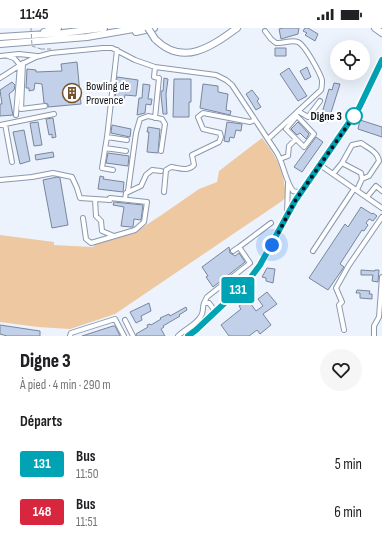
<!DOCTYPE html>
<html lang="fr">
<head>
<meta charset="utf-8">
<style>
	body { margin:0; font-family:"Sofia Sans Condensed",sans-serif; background:#f6f6f6; color:#202124; height:100vh; display:flex; flex-direction:column; font-size:15px; white-space:nowrap }
	* { box-sizing:border-box; margin:0 }
	p { font-size:13px; color:#757577 }
	.icon { flex:none; width:22px; height:22px; fill:none; stroke:currentColor; stroke-width:2; stroke-linecap:round; stroke-linejoin:round }
	.map { position:relative; height:308px; overflow:hidden }
	.sheet { display:flex; flex-direction:column; background:#fff; flex:1 }
	.sheet>* { flex:none }
	.badge { padding:0 8px; border-radius:3px; font-size:14px; line-height:26px }
	.fabs { position:absolute; left:330px; top:12px; display:grid; gap:8px }
	.fabs a { display:grid; place-items:center; width:40px; height:40px; border-radius:50%; background:#fff; box-shadow:0 4px 16px #0002; font-size:20px }
	.you { position:absolute; width:20px; height:20px; margin:-10px; border:3px solid #fff; border-radius:50%; background:#1a73e8; box-shadow:0 0 0 6px #1a73e833 }
	.map>.badge { position:absolute; translate:-50% -50%; box-shadow:0 0 0 2px #fff }
	h2 { padding:0 20px; font-size:15px; line-height:36px }
	.round { display:grid; place-items:center; flex:none; width:42px; height:42px; border-radius:21px; background:#f6f6f6 }
	.head { display:flex; align-items:center; justify-content:space-between; height:68px; padding:0 20px }
	h1 { font-size:19px; font-weight:800; line-height:30px }
	ul { padding:0; list-style:none }
	li { display:flex; align-items:center; gap:12px; height:48px; padding:0 20px }
	li div { flex:1 }
	li b { display:block; font-size:15px }
	li em { font-style:normal }
	li .badge { min-width:44px; font-weight:700; text-align:center }
	.status { display:flex; justify-content:space-between; align-items:center; height:28px; padding:0 20px; background:#fff; direction:ltr }
	.status svg { height:11px; fill:currentColor }
	.map>svg:first-child { display:block }
	.green { fill:#eec8a1 }
	.building { fill:#c2d1e9; stroke:#78869d }
	.lines { fill:none; stroke-linecap:round; stroke-linejoin:round }
	.minor-casing { stroke:#8a98af; stroke-width:6 }
	.highway-casing { stroke:#8a98af; stroke-width:8 }
	.path { stroke:#989ea7; stroke-width:1; stroke-dasharray:4 2; stroke-linecap:butt }
	.minor { stroke:#fff; stroke-width:4 }
	.highway { stroke:#fff; stroke-width:6 }
	.highway-bridge-casing { stroke:#8a98af; stroke-width:8; stroke-linecap:butt }
	.path-bridge { stroke:#989ea7; stroke-width:1; stroke-dasharray:4 2; stroke-linecap:butt }
	.highway-bridge { stroke:#fff; stroke-width:6 }
	.line-casing { stroke:#fff; stroke-width:9 }
	.line { stroke:#00a3b4; stroke-width:6 }
	.walk { stroke:#0d121a; stroke-width:4; stroke-dasharray:0 7.2 }
	.stop-dot { fill:#fff; stroke:#00a3b4; stroke-width:2 }
	.labels { text-anchor:middle; dominant-baseline:central; stroke-width:4; stroke-linejoin:round; paint-order:stroke }
	.poi-label { font-size:12px; fill:#0d121a; stroke:#fff; text-anchor:start }
	.stop-label { font-size:12px; font-weight:bold; fill:#0d121a; stroke:#fff; text-anchor:end }
</style>
</head>
<body>
<div class="status"><b>11:45</b><svg viewBox="0 0 49 12"><path d="M0 12V9h3v3zM5 12V6h3v6zM10 12V3h3v9zM15 12V0h3v12zM26 1h20v11H26zM47 4h2v5h-2z"/></svg></div>
<div class="map">
<svg width="382" height="308" viewBox="0 0 382 308">
	<rect width="100%" height="100%" fill="#ecf3fd"/>
	<path class="green" d="M262,110C278,130 284,144 286,169L282,173L115,286L70,301L38,299L0,294V207L54,214V217L93,219L96,216L134,205L163,186L199,161L217,154L219,143Z"/>
	<path class="building" d="M283,0H299L298,6L281,11L279,1Z
		M305,0H308L318,6L315,13L305,7L307,5L303,3Z
		M275,20H286V28H275Z
		M77,34L81,76L48,79V76L44,75L42,56L35,55L34,62L29,63V60H26L27,41L36,42V44L62,43L61,36Z
		M307,39L311,49L305,52L300,43Z
		M289,40L307,68L298,73L280,46Z
		M117,49L138,52L136,68L125,67L124,72L115,71Z
		M164,50L168,51L166,66L167,86H163L161,67V63H163Z
		M174,51H191V74H189V89H173Z
		M12,54L15,57L14,62L9,66L13,87L0,88V76H2L0,62Z
		M334,55L340,56L328,94L320,92L329,61L332,62Z
		M143,56L150,57L148,71H152L151,77L146,76L145,85L137,87L139,70H142Z
		M203,56L218,58V64L228,66L226,82L231,83L230,87L200,80Z
		M252,62L259,71L257,73L261,79L256,82L246,66Z
		M53,90L56,109L52,110V106L49,107L46,91Z
		M360,92L382,99V109L358,101Z
		M38,94L42,117L34,118L30,95Z
		M227,94L242,96L241,103L236,102L234,110L230,109L229,114L224,113Z
		M298,94L309,106L306,111L300,105L297,107L291,101Z
		M112,97L131,101L130,109L111,105Z
		M148,99L160,101L158,125L147,124L149,104H147Z
		M24,102L30,133L20,136L13,104Z
		M316,109L323,114L302,144L294,139Z
		M53,124L54,129L36,132L35,127Z
		M108,125L129,128L128,138L106,135Z
		M100,148L104,149L103,151L124,154L123,164L98,161Z
		M57,149L60,150L68,197L52,200L43,152Z
		M114,174L143,177L141,192L134,191L133,199H131L121,198L124,179L113,177Z
		M361,179L372,186L373,185L377,188L373,193L369,191L366,195L368,197L364,203L362,202L340,236L344,239L328,262L309,250L345,196L348,199Z
		M229,219L230,225L235,228L239,225L245,234L213,259L206,249L208,248L202,239Z
		M267,240L275,241L273,255L266,253V250L262,249Z
		M361,242L375,243V242H379L378,254L372,253L373,247H361Z
		M357,262L370,263L369,266H372V271L360,270V265H356Z
		M267,264L277,276L263,286L271,297L260,306L257,302L249,308H229L221,297L241,281L239,278L248,272L256,283L263,278L258,271Z
		M149,275L151,283L141,288L142,292L136,295L130,284Z
		M186,279L187,282L179,287L180,288L163,298L164,299L161,301L165,308H136V306L148,299L147,297L150,296L151,297L161,291L160,290L169,286L170,288Z
		M0,297L40,303V308H7L0,306Z
		M113,298H115L120,308H82Z"/>
	<g class="lines">
		<defs>
			<path id="minor" d="M265,3L271,11L276,15C284,16 291,11 298,14C305,17 320,45 322,52C322,56 322,59 321,62L268,111
				M117,22L107,109L127,112
				M0,28L19,26L37,28
				M8,28L14,30L20,37L16,87
				M23,35L21,81L45,78
				M155,39L154,49L159,50L155,90
				M0,50L22,36L36,29L51,25L103,20H112L135,32L155,39L216,47L226,52L232,57L277,125C284,137 285,152 293,163L297,164L303,162
				M298,83L308,89L320,73
				M5,96L12,134
				M0,97L54,86
				M107,109L102,140L113,142
				M105,120L126,123
				M280,131L288,128L289,118L296,111L304,119L314,106L297,88L286,101L296,111
				M342,135L352,117L361,115C368,120 378,124 379,133L369,148L362,151
				M320,137L382,180
				M333,146L342,135L361,145L362,151L357,162
				M0,152L32,149L53,145L72,149L77,160L80,170L110,172V170L147,174L144,194L135,202L91,215L86,211L83,190
				M128,163L136,105L140,91L148,88L162,91L165,96L161,123
				M164,164L166,142L171,139C179,140 188,144 194,137L192,127L219,114L221,109L220,105L203,101L198,89L203,85L250,94L255,92
				M367,169L376,158L382,163
				M95,171L96,188L101,193L102,203L114,208
				M125,171L126,165L141,158L146,147L152,142L161,143
				M287,186L288,155
				M233,223L239,219
				M313,223L354,161
				M204,275L207,269L250,235L239,219L271,195
				M125,292L133,308
				M344,302L339,277L342,274L336,260L349,237L382,189
				M70,308L71,305L115,291L124,308
				M178,308C185,301 196,297 201,288C204,284 202,280 204,275H209L215,283
				M188,308L196,302L248,253L260,237L295,173L359,80L382,33
				M374,308V298L379,289L382,249"/>
			<path id="highway" d="M375,0L382,5
				M44,4L58,0
				M136,4L154,0
				M0,9L63,5L104,0
				M155,11C183,39 211,19 237,0
				M0,16L87,9L139,0"/>
		</defs>
		<use href="#minor" class="minor-casing"/>
		<use href="#highway" class="highway-casing"/>
		<path class="path" d="M41,21H53"/>
		<use href="#minor" class="minor"/>
		<use href="#highway" class="highway"/>
		<defs>
			<path id="highway-bridge" d="M148,0L155,11"/>
		</defs>
		<use href="#highway-bridge" class="highway-bridge-casing"/>
		<path class="path-bridge" d="M31,0L32,18L41,21"/>
		<use href="#highway-bridge" class="highway-bridge"/>
	</g>
	<g class="lines">
		<defs>
			<path id="line" d="M188,308L196,302L248,253L260,237L295,173L359,80L382,32"/>
		</defs>
		<use href="#line" class="line-casing"/>
		<use href="#line" class="line"/>
		<path class="walk" d="M272,217L295,173L354,88"/>
	</g>
	<defs>
		<symbol id="building-ring" viewBox="-11 -11 22 22"><circle r="9.5" fill="#fff" stroke="#75522b" stroke-width="1.5"/><path d="M-4-6H4V6H1V3H-1V6H-4ZM-2.5-4.3h1.7v1.8h-1.7ZM.8-4.3h1.7v1.8H.8ZM-2.5-1h1.7V.8h-1.7ZM.8-1h1.7V.8H.8Z" fill="#75522b"/></symbol>
	</defs>
	<g fill-rule="evenodd">
		<use href="#building-ring" x="61" y="54" width="22" height="22"/>
	</g>
	<circle class="stop-dot" cx="354" cy="88" r="8"/>
	<g class="labels">
		<g class="poi-label">
			<text x="86" y="58">Bowling de<tspan x="86" dy="14">Provence</tspan></text>
		</g>
		<g class="stop-label">
			<text x="342" y="88">Digne 3</text>
		</g>
	</g>
</svg>
<div class="fabs">
<a><svg class="icon" aria-label="locate" viewBox="0 0 24 24"><circle cx="12" cy="12" r="6"/><path d="M12 2v4M12 18v4M2 12h4M18 12h4"/></svg></a>
</div>
<div class="you" style="left:272px;top:217px"></div>
<b class="badge" style="left:238px;top:262px;background:#00a3b4;color:#fff">131</b>
</div>
<section class="sheet">
<div class="head"><div><h1>Digne 3</h1><p>À pied · 4 min · 290 m</p></div><a class="round"><svg class="icon" aria-label="heart" viewBox="0 0 24 24"><path d="M12 20l-8-8c-3-5 5-10 8-4 3-6 11-1 8 4z"/></svg></a></div>
<h2>Départs</h2>
<ul>
<li><span class="badge" style="background:#00a3b4;color:#fff">131</span><div><b>Bus</b><p>11:50</p></div><em>5 min</em></li>
<li><span class="badge" style="background:#d7263d;color:#fff">148</span><div><b>Bus</b><p>11:51</p></div><em>6 min</em></li>
</ul>
</section>
</body>
</html>
